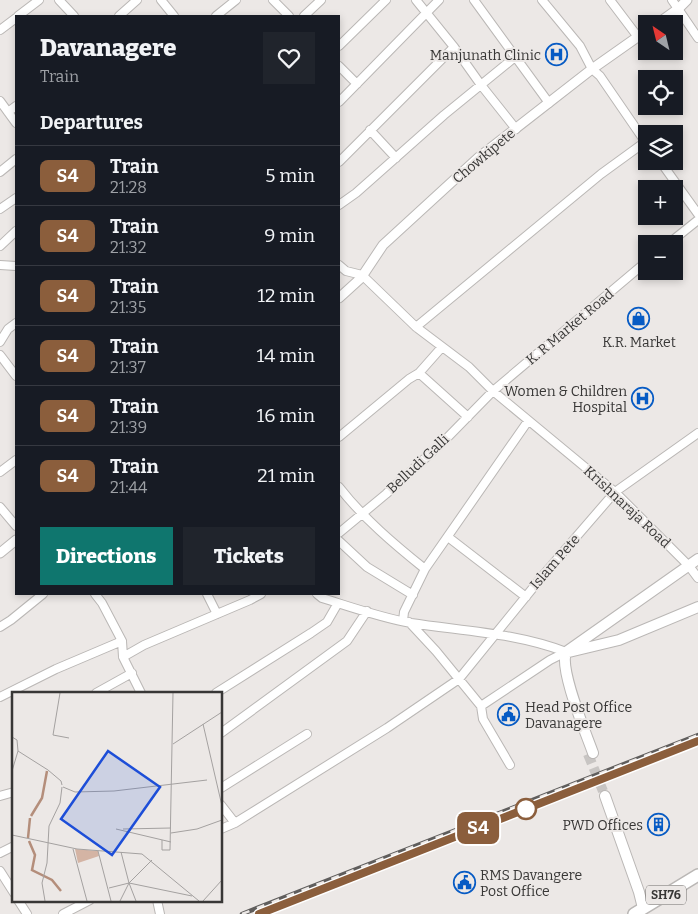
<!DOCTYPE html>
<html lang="en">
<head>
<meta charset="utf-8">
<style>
	body { margin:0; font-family:Bitter,serif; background:#20242c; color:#f1f3f6; height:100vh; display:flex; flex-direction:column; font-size:19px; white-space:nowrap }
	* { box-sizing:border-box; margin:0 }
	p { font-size:16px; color:#9ea1a6 }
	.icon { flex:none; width:28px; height:28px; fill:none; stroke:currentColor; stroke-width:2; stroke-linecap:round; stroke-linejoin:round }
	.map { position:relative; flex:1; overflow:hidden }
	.details { position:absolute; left:15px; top:15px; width:325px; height:580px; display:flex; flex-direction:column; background:#171b24; border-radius:0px; box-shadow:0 2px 8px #0003 }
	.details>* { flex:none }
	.badge { padding:0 10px; border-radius:8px; font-size:18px; line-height:32px }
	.needle { width:32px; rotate:325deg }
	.fabs { position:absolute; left:638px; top:15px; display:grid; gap:10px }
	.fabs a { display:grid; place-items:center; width:45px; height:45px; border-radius:0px; background:#171b24; box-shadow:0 2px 8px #0003; font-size:25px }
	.map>.badge { position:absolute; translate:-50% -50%; box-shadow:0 0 0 2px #fff }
	h2 { padding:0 25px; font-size:19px; line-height:45px }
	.round { display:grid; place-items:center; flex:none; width:52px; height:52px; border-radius:0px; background:#20242c }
	.overview { display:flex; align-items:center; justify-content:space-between; height:85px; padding:0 25px }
	h1 { font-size:24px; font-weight:800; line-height:38px }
	.cta { display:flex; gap:10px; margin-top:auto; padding:10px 25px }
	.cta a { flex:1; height:58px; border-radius:0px; background:#0f766e; color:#fff; font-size:20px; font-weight:800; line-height:58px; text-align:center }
	.cta a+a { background:#20242c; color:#f1f3f6 }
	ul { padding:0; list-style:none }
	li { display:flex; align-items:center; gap:15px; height:60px; padding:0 25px; border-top:1px solid #363941 }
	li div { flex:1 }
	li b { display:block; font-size:19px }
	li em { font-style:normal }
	li .badge { min-width:55px; font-weight:700; text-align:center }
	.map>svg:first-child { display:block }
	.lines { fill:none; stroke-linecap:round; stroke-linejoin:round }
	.secondary-tunnel { stroke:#c8c5c3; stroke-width:10; stroke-dasharray:10 5; stroke-linecap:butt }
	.minor-casing { stroke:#bab7b5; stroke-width:10 }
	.tertiary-casing { stroke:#bab7b5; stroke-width:11 }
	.secondary-casing { stroke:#bab7b5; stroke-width:12 }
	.primary-casing { stroke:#bab7b5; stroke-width:14 }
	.minor { stroke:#fff; stroke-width:8 }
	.tertiary { stroke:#fff; stroke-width:9 }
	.secondary { stroke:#fff; stroke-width:10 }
	.primary { stroke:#fff; stroke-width:11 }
	.rail-casing { stroke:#5f5d5c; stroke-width:4.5 }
	.rail { stroke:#ece8e6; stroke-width:2.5; stroke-dasharray:8; stroke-linecap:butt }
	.line-casing { stroke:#fff; stroke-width:11 }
	.line { stroke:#8b5e3c; stroke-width:8 }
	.stop-dot { fill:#fff; stroke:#8b5e3c; stroke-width:2.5 }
	.labels { text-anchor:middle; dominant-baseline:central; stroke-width:4; stroke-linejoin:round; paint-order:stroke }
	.shield { fill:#ece8e6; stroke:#6e6c6b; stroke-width:1 }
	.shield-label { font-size:12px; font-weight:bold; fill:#383736 }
	.poi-label { font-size:14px; fill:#383736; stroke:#ece8e6; text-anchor:end }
	.street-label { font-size:14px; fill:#383736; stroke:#ece8e6 }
	.inset-river { fill:none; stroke:#b48e7b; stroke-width:2.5 }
	.inset-road { fill:none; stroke:#a4a1a0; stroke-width:1 }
	.view { fill:#1d4ed8; fill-opacity:0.15; stroke:#1d4ed8; stroke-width:2.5 }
	.inset-edge { fill:none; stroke:#383736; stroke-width:2.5 }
</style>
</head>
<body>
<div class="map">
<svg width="698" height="914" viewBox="0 0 698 914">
	<rect width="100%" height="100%" fill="#ece8e6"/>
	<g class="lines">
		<path class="secondary-tunnel" d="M588,754L605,796"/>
		<defs>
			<path id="minor" d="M59,0L74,16
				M161,0L174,16
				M273,0L289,16
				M474,0L549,103
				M542,0L580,46L592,69L600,76L646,143
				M610,0L638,37
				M672,0L698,38
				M18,16L39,0
				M119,16L137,0
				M216,16L236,0
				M304,16L321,0
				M0,30L16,18
				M339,46L386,0
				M454,47L481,85L516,129
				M339,66L357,84
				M0,101L16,123
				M339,102L439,0
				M8,112L16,106
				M370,130L396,158
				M660,161L698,214
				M339,162L454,47L416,0
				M0,172L16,159
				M339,205L356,193L444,115L515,57
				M0,209L16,198
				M668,244L698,220
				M0,246L16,231
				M0,265L16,266
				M339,265L346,271L362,275L416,327L469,367L493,391L615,492L689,566L698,578
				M416,327L601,174L645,142
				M0,342L8,329L16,323
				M0,355L16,376
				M419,373L468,417
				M339,437L409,379L419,373L442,347
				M0,472L16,460
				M339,487C363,518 395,545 425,569
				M0,507L16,526
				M339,533L386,494L445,440L493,391L646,262
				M448,537L526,597
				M339,541L367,567L413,595
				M95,594L102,603L122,641L123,657L141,693
				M207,594L217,614
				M317,594L322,598C351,607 382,618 411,623C463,631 517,633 566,652
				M403,621L404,612L425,569L528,421
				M409,622L436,651L481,706L550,660L566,652
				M0,627L11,620L43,594
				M123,657L144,645L250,600L261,594
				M96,693L132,673
				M216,693L311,633L327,622L338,603
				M0,697L56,669L122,641
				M481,706L483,719L510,765
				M221,733L347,641L367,611
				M221,788L307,734
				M0,796L14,792
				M221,805L235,823
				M221,829L235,823L387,728L459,679L545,573L615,492L698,433
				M0,853L14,846
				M0,871L14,893
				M18,900L27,914
				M157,900L160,914
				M63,914L90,900"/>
			<path id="tertiary" d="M657,24L678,9L687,0
				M339,298L361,278L383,245L479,157L592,69L646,31
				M0,553L16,540"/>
			<path id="secondary" d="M566,652L698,559
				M566,652C559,670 586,733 593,753
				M569,652L619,640L698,607
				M605,796L639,892L643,908"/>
			<path id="primary" d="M634,914L698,875"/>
		</defs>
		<use href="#minor" class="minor-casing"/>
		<use href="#tertiary" class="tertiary-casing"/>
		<use href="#secondary" class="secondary-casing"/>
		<use href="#primary" class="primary-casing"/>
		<use href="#minor" class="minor"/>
		<use href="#tertiary" class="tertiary"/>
		<use href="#secondary" class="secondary"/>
		<use href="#primary" class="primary"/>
		<defs>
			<path id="rail" d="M242,914L698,735"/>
		</defs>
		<use href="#rail" class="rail-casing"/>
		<use href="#rail" class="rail"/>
	</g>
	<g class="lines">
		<defs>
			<path id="line" d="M259,914L698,741"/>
		</defs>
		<use href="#line" class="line-casing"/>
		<use href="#line" class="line"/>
	</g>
	<defs>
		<symbol id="hospital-ring" viewBox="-11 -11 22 22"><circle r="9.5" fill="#ece8e6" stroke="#075bc4" stroke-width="1.5"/><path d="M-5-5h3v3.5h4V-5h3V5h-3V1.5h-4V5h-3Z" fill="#075bc4"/></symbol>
		<symbol id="shop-ring" viewBox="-11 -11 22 22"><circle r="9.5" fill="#ece8e6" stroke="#075bc4" stroke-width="1.5"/><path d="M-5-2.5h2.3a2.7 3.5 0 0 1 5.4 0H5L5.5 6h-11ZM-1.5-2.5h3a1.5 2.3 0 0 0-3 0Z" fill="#075bc4"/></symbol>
		<symbol id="civic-ring" viewBox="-11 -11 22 22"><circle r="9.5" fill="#ece8e6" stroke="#075bc4" stroke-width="1.5"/><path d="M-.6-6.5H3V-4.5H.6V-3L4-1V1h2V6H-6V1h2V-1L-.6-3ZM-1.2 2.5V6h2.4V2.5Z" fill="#075bc4"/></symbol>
		<symbol id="building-ring" viewBox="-11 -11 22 22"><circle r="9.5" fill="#ece8e6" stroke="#075bc4" stroke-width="1.5"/><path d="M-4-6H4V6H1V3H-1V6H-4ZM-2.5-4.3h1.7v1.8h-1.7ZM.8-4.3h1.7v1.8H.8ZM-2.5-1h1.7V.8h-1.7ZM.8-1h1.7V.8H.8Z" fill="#075bc4"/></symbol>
	</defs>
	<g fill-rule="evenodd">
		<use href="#hospital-ring" x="544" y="42" width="25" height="25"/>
		<use href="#shop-ring" x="626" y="306" width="25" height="25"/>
		<use href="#hospital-ring" x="630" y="386" width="25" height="25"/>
		<use href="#civic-ring" x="496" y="702" width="25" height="25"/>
		<use href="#building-ring" x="646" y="812" width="25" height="25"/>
		<use href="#civic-ring" x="452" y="870" width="25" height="25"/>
	</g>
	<circle class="stop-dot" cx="526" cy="809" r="10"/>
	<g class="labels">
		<rect class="shield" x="646" y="885.5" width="40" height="19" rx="4"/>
		<g class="shield-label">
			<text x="666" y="895">SH76</text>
		</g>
		<g class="poi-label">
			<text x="541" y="55">Manjunath Clinic</text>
			<text x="639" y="342" text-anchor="middle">K.R. Market</text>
			<text x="627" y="391">Women &amp; Children<tspan x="627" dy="16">Hospital</tspan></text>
			<text x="525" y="707" text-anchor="start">Head Post Office<tspan x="525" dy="16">Davanagere</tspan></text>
			<text x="643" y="825">PWD Offices</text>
			<text x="480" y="875" text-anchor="start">RMS Davangere<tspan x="480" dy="16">Post Office</tspan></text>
		</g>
		<g class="street-label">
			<text transform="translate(484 156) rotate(-40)">Chowkipete</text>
			<text transform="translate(570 327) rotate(-40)">K. R Market Road</text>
			<text transform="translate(418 464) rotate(-43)">Belludi Galli</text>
			<text transform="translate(627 507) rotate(43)">Krishnaraja Road</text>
			<text transform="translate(555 562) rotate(-49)">Islam Pete</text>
		</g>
	</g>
	<g transform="translate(12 692)">
		<rect width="210" height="210" fill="#ece8e6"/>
		<path d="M63,157L86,159L87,164L66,171Z" fill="#d4b4a4"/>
		<path class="inset-river" d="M19,124L30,106L35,79M16,146L18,126M17,149L23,163L20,178L40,188L49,199"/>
		<path class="inset-road" d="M48,1L41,43L57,46M191,32L210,114M0,45L5,48L6,59L36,78L49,89L50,93M161,52L210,20M0,79L6,59M51,95L63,100L102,99L195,88M104,137L159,150M111,137L159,136M159,141L185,137L210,128M0,143L65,157L130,162L187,209M150,148V158H158L161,1M61,157L75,209M86,159L99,209M109,160L117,191M117,191L124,209M97,196L117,191L180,204M33,209L30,191L35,171L37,134L48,111L50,95M108,209L117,191L140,168M191,209L210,188"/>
		<path class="view" d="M96,59L148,95L100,163L49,127Z"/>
		<rect width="210" height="210" class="inset-edge"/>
	</g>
</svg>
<div class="fabs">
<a><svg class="needle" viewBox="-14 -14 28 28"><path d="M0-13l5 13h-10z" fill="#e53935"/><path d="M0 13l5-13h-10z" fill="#9ea1a6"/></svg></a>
<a><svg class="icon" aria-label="locate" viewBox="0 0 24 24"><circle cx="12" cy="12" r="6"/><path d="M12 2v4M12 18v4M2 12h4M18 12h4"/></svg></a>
<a><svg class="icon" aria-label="layers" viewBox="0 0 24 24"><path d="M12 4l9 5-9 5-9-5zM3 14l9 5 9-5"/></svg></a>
<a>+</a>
<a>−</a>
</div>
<b class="badge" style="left:478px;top:828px;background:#8b5e3c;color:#fff">S4</b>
<section class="details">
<div class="overview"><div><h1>Davanagere</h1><p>Train</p></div><a class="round"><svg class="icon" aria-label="heart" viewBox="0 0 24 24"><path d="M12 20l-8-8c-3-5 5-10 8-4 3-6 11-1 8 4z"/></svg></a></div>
<h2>Departures</h2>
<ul>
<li><span class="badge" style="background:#8b5e3c;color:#fff">S4</span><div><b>Train</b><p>21:28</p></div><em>5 min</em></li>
<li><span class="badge" style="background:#8b5e3c;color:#fff">S4</span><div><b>Train</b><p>21:32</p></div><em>9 min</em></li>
<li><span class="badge" style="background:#8b5e3c;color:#fff">S4</span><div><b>Train</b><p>21:35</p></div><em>12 min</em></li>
<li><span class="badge" style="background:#8b5e3c;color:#fff">S4</span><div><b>Train</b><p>21:37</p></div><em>14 min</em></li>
<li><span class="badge" style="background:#8b5e3c;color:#fff">S4</span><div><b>Train</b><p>21:39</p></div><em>16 min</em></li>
<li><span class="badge" style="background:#8b5e3c;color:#fff">S4</span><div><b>Train</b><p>21:44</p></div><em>21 min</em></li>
</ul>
<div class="cta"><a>Directions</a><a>Tickets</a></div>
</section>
</div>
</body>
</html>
